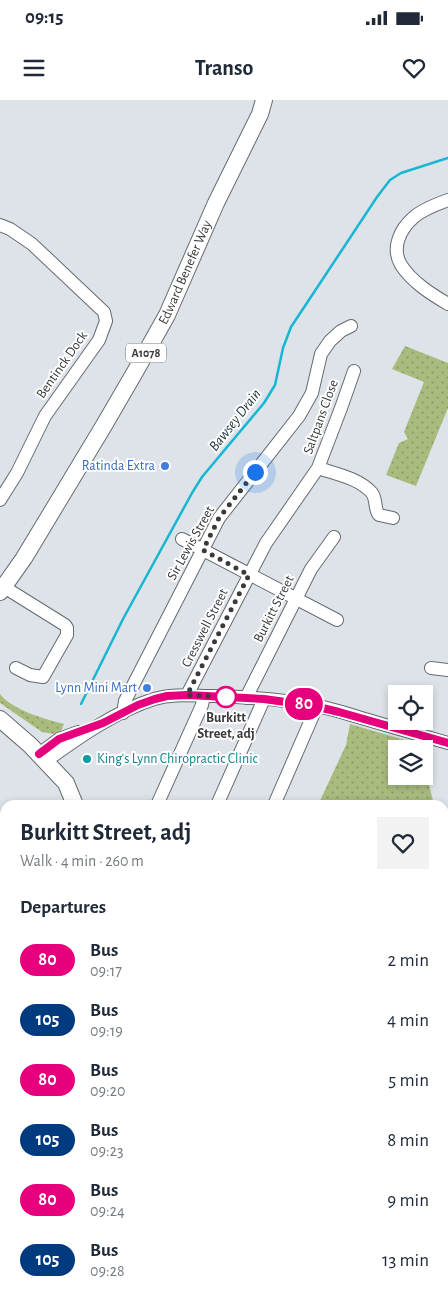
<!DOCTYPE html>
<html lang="en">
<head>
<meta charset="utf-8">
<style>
	body { margin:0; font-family:"Alegreya Sans",sans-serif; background:#f2f2f3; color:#1f2937; height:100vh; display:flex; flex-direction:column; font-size:19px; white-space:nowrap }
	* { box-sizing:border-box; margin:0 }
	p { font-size:16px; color:#747a83 }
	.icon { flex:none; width:28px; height:28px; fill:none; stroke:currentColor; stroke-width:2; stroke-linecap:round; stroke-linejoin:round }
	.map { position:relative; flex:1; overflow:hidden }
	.drawer { position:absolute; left:0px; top:700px; width:449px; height:501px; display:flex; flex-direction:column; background:#fff; border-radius:15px 15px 0 0; box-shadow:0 2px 8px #0003 }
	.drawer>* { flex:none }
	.badge { padding:0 10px; border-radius:16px; font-size:18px; line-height:32px }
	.controls { position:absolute; left:388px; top:585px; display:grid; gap:10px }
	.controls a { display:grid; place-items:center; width:45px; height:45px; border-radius:0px; background:#fff; box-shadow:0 2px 8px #0003; font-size:25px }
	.you { position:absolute; width:25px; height:25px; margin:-12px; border:4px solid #fff; border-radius:50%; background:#1a73e8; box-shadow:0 0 0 8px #1a73e833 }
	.map>.badge { position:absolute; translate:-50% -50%; box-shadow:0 0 0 2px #fff }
	h2 { padding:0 20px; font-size:19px; line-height:45px }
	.round { display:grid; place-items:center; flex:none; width:52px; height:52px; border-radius:0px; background:#f2f2f3 }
	.summary { display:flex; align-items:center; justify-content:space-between; height:85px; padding:0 20px }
	h1 { font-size:24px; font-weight:600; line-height:38px }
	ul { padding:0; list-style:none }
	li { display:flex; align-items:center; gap:15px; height:60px; padding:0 20px }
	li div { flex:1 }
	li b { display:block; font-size:19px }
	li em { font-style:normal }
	li .badge { min-width:55px; font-weight:700; text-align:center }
	.status { display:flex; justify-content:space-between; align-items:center; height:35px; padding:0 25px; background:#fff; direction:ltr }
	.status svg { height:14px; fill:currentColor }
	header { display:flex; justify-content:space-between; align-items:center; height:65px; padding:0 20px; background:#fff; font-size:22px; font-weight:600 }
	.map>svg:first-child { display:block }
	.green { fill:url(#green-dots) }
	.cemetery { fill:url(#cemetery-stones) }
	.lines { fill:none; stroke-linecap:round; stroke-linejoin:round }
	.stream { stroke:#17b6d3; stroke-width:2.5 }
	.minor-casing { stroke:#656b70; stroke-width:14 }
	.major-casing { stroke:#656b70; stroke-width:18 }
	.minor { stroke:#fff; stroke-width:12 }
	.major { stroke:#fff; stroke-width:16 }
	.line-casing { stroke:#fff; stroke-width:11 }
	.line { stroke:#e6007e; stroke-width:8 }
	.walk { stroke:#383a3c; stroke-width:5; stroke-dasharray:0 9 }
	.shop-dot { fill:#3f7fe0; stroke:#fff; stroke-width:2 }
	.stop-dot { fill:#fff; stroke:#e6007e; stroke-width:2.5 }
	.culture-dot { fill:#0f9aa8; stroke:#fff; stroke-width:2 }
	.labels { text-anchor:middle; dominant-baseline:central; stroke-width:4; stroke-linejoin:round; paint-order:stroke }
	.shield { fill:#fff; stroke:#747576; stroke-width:1 }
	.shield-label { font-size:12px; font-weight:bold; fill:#383a3c }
	.street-label { font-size:14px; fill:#383a3c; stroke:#fff }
	.shop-label { font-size:14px; fill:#366cbe; stroke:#fff; text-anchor:end }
	.stop-label { font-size:14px; font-weight:bold; fill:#383a3c; stroke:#fff }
	.culture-label { font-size:14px; fill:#0d838f; stroke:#fff; text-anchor:start }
	.water-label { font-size:15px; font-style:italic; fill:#1e353a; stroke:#fff }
</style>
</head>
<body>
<div class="status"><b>09:15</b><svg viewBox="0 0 49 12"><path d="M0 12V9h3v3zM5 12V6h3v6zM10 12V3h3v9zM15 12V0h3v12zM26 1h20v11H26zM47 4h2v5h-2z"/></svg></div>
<header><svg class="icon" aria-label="menu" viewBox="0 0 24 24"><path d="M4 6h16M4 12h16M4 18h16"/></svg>Transo<svg class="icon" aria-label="heart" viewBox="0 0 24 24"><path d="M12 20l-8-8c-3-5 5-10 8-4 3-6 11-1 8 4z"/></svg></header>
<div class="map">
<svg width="448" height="1201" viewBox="0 0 448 1201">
	<defs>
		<pattern id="green-dots" width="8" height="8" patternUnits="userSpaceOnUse" patternTransform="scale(1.25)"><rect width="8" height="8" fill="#a9bc7e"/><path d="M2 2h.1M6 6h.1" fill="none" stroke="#8b9a68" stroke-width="1.8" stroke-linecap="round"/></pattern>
		<pattern id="cemetery-stones" width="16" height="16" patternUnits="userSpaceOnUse" patternTransform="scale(1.25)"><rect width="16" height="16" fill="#a9bc7e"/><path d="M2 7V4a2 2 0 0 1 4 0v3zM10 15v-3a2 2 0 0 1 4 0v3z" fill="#8b9a68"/></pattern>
	</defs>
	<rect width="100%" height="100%" fill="#dde3e9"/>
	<path class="green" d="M405,246L448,263V308L416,386L386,375L399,343L408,339L404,332L424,282L392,269Z
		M0,594C12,610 45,619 64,624L61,631L54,634L42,632L0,603Z
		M350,624L422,645L425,647L424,651V649H396V676H424V664L434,705H318L346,645Z"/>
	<path class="cemetery" d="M0,895L5,897V923L0,934Z"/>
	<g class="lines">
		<path class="stream" d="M81,604L123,519L192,393L202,377L264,303L275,285L283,248L291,227L377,97L390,80L401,73L448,58"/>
		<defs>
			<path id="minor" d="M448,100C437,104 423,109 414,117C400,129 391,148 401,165C412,182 431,194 448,204
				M0,125L10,129L32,144L104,212L106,221L99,240L45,316L17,373L0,400
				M318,368C336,374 359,378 372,393C377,400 374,409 379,415L393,418
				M182,439L337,520
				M4,487L65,525L67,528V535L43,577L30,575L16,568
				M431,568L448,570
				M187,595L266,443L318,368L341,308L354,271
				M246,598L311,469L334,437
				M123,613L125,601L219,418L299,316L312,293L321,254L330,241L341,231L351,226
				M39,654L59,639L78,632
				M46,661C78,638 116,611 154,599C174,593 194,596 214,596C247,597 280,599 313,605C334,609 354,616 375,622C399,629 424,636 448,643
				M157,705L202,605L204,596
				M217,705L264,599
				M274,705L317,606
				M0,811L5,812
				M0,837L5,835
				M0,940L4,939L5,936
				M0,990L5,991
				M0,1050L5,1049
				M0,1116L2,1133
				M0,1199L6,1196
				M175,1201L196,1196
				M379,1201V1196"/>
			<g id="major">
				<path id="s1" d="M0,492L24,458L103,327L135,272L167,215L216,103L260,14L264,0"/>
				<path d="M0,619L30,645L66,683L75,705"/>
				<path d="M444,1078L448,1076"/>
				<path d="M257,1196L259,1201"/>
				<path d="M439,1196L440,1201"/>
			</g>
		</defs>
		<use href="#minor" class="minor-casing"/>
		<use href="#major" class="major-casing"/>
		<use href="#minor" class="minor"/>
		<use href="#major" class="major"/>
	</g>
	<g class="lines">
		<defs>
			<path id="line" d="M39,654L59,639L103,623L138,605L155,599L167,596L187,595L264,599L314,606L339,612L448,643"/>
		</defs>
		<use href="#line" class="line-casing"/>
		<use href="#line" class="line"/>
		<path class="walk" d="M226,597L187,595L249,475L203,450L219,418L255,372"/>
	</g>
	<g class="shop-dot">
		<circle cx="165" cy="366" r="5"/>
		<circle cx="147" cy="588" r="5"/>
	</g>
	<circle class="stop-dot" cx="226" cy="597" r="10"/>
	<circle class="culture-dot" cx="87" cy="659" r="5"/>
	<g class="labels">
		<rect class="shield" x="126" y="243.5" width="40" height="19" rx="4"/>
		<g class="shield-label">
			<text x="146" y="253">A1078</text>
		</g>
		<g class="street-label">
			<text stroke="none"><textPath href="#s1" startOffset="370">Edward Benefer Way</textPath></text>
			<text transform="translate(62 265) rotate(-55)">Bentinck Dock</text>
			<text transform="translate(321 317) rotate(-70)">Saltpans Close</text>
			<text transform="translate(191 443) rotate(-61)">Sir Lewis Street</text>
			<text transform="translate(274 509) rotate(-63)">Burkitt Street</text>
			<text transform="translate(205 528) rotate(-63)">Cresswell Street</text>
		</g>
		<g class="shop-label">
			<text x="155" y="366">Ratinda Extra</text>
			<text x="137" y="588">Lynn Mini Mart</text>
		</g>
		<g class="stop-label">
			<text x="226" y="618">Burkitt<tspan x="226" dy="16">Street, adj</tspan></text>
		</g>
		<g class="culture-label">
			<text x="97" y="659">King's Lynn Chiropractic Clinic</text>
		</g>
		<g class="water-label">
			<text transform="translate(235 320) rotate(-52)">Bawsey Drain</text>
		</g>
	</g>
</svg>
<div class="controls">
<a><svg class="icon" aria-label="locate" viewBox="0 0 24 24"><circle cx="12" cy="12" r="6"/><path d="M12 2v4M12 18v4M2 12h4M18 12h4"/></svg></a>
<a><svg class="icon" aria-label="layers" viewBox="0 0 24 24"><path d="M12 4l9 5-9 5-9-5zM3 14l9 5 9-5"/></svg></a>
</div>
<div class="you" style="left:255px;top:372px"></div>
<b class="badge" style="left:304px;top:604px;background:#e6007e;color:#fff">80</b>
<section class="drawer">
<div class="summary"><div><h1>Burkitt Street, adj</h1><p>Walk · 4 min · 260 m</p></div><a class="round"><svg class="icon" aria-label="heart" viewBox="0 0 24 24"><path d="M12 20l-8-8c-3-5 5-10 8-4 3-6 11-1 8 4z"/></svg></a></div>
<h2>Departures</h2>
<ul>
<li><span class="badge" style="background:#e6007e;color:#fff">80</span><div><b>Bus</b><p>09:17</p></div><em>2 min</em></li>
<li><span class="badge" style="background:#003b80;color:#fff">105</span><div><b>Bus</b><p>09:19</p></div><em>4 min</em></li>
<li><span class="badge" style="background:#e6007e;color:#fff">80</span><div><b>Bus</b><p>09:20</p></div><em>5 min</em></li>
<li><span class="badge" style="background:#003b80;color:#fff">105</span><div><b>Bus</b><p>09:23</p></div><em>8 min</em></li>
<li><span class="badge" style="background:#e6007e;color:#fff">80</span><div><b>Bus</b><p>09:24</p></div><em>9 min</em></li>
<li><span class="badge" style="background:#003b80;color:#fff">105</span><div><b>Bus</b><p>09:28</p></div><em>13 min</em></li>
</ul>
</section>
</div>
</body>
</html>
